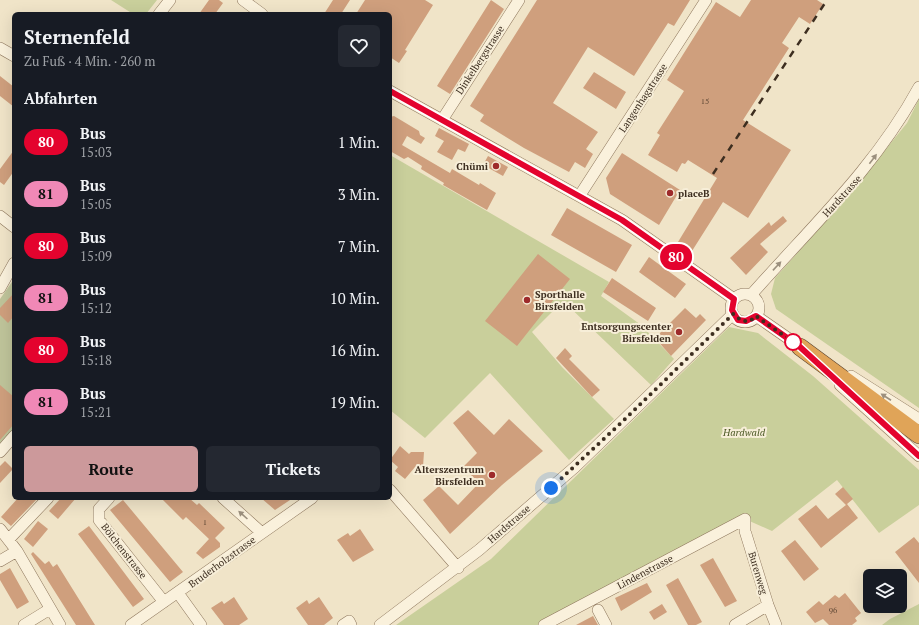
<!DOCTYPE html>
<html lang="de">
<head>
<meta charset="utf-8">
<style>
	body { margin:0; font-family:"PT Serif",serif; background:#242831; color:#f1f3f6; height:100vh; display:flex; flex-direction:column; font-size:15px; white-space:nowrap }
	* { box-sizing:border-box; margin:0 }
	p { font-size:13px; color:#9ea1a6 }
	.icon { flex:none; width:22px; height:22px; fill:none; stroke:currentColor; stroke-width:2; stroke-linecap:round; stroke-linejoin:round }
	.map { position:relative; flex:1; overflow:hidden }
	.details { position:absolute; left:12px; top:12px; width:380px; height:488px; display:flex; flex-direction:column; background:#171b24; border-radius:6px; box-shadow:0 4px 16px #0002 }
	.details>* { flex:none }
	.badge { padding:0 8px; border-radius:13px; font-size:14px; line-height:26px }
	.tools { position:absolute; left:863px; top:569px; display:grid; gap:8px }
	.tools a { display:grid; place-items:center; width:44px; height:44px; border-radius:6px; background:#171b24; box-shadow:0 4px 16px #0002; font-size:20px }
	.you { position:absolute; width:20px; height:20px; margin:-10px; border:3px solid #fff; border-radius:50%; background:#1a73e8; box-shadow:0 0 0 6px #1a73e833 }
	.map>.badge { position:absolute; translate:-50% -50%; box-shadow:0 0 0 2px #fff }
	h2 { padding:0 12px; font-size:15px; line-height:36px }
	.round { display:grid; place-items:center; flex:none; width:42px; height:42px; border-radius:6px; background:#242831 }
	.headline { display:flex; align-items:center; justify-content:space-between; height:68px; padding:0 12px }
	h1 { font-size:19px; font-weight:600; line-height:30px }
	.button { display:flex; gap:8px; margin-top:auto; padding:8px 12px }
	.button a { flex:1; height:46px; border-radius:6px; background:#cc999b; color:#111; font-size:16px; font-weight:600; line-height:46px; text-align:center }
	.button a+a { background:#242831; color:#f1f3f6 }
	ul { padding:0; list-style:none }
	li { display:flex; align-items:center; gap:12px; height:52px; padding:0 12px }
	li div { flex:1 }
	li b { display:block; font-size:15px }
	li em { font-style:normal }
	li .badge { min-width:44px; font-weight:700; text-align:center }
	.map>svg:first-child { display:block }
	.green { fill:#c9cf9b }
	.cemetery { fill:#bfc49a }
	.building { fill:#cf9f7d }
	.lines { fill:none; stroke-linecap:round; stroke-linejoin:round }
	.minor-casing { stroke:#8d765c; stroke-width:12 }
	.highway-casing { stroke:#5b4430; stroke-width:18 }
	.minor { stroke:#faf1dc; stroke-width:11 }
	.highway { stroke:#e0a458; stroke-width:17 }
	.rail { stroke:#3d2e20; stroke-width:2.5; stroke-dasharray:7 7; stroke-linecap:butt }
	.oneway { fill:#9c907e }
	.line-casing { stroke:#fff; stroke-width:9 }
	.line { stroke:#e4032e; stroke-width:6 }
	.walk { stroke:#3d2e20; stroke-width:4; stroke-dasharray:0 7.2 }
	.poi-dot { fill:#9e2a2b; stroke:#f7eed8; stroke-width:1.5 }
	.stop-dot { fill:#fff; stroke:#e4032e; stroke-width:2 }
	.labels { text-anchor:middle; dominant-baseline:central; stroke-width:4; stroke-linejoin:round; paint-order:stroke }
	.number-label { font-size:8px; fill:#624a37 }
	.street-label { font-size:10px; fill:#3d2e20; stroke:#f7eed8 }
	.poi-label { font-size:10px; font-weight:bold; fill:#3d2e20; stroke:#f7eed8; text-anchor:end }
	.park-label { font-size:10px; font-style:italic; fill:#4d5a26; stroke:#f7eed8 }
</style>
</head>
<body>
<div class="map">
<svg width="919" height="625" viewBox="0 0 919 625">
	<rect width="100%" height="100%" fill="#f0e4c8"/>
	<path class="green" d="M111,0H157L146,14H133Z
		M919,99V408L776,309L771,294L775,278L843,202L907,123Z
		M390,155L609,282L601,296L641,325L674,359L651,385L563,301L532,332L562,367L614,419L569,460L490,373L425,438L390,410Z
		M729,327L758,333L813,376L919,470V505L879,533L837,480L772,531L745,519L544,625H396L491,559Z
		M919,604V625H882L890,619Z"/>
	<path class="cemetery" d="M14,279V429L0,445V299Z"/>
	<path class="building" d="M209,0H219L223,3L215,14H199Z
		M333,0H350L341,14H324Z
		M365,0H425L433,5L405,50L407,51L399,63L390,57V14H356Z
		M491,0L504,9L450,94L437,86Z
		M537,0H690L674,26L668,23L634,76L588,47L553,103L598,132L586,149L593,154L585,168L575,162L569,172L524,148L480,121L484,115L470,106Z
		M751,0H817L823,4L810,24L799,17L782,43L789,48L743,120L791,150L748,218L723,202L692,251L678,242L717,178L688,160L685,164L682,163L677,172L648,155L660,135L657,133L684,91L667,80L716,2L740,17Z
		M594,72L626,92L616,109L583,88Z
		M0,76L14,87V107L0,96Z
		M394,116L419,131L420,135L425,138L421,144L407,136L402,145L450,173L452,169L479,185L480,183L496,193L487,210L443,185L444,183L421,169L422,166L408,157L404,159L390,151V117Z
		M439,128L469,144L465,152L458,149L452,160L437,152L444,141L435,136Z
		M14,150V171L4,185L0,182V169Z
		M622,153L680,190L659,225L610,194L606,178Z
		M488,156L508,167L503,176L483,165Z
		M567,208L632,245L616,272L551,235Z
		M783,216L787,221L760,244L768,252L746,275L730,258L769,222L771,226Z
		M538,254L570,279L517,346L485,321Z
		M649,257L686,284L675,298L639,272Z
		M612,278L656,308L648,321L603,292Z
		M14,293V316L8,323L0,315V308Z
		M685,308L696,318L700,314L706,320L671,356L655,338Z
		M565,348L572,356L569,359L600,390L592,397L556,358Z
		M0,385L14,397V424L0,440Z
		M468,410L494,435L509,419L543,451L502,485L450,534L423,500L439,486L458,505L479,483L463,467L477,453L453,423Z
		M400,446L409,454L411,452H424L423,467H415L405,479L395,471L398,467L390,460Z
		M5,461L13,469L0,483V466Z
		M843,487L853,499L847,504L858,518L821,548L798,519L816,505L828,519L846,505L835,494Z
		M18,498H38L11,526L1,517Z
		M61,498H76L58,519L49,511Z
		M161,498H189L197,505L199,503L225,528L215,538L220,543V547L203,559L196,553L209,539L186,517L183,520Z
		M261,498H293L275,510Z
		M123,500L183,572L170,582L110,510Z
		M38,521L48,529L33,547L24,539Z
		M89,526L144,599L133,607L78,534Z
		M360,529L374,550L353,562L337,540L348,533L350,536Z
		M914,537L919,543V583L895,552Z
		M795,540L819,569L804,581L781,551Z
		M33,552L45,564L49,561L53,567L57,564L95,625H76L31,554Z
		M713,558L737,601L725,607L700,565Z
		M10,568L29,602L17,609L0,580V574Z
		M678,578L702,622L696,625H688L666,585Z
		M647,583L652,592L621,611L615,598Z
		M845,593L861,613L855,618L857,621L852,625H829L823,619L815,623L806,612L819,601L823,605L835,595L839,598Z
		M234,597L248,619L239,625H224L211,608L222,601L224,604Z
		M319,597L333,618L324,625H308L296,608L307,600L309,604Z
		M662,604L667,612L654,620L649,612Z
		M593,616L598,625H576Z"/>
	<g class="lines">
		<defs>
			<path id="minor" d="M243,0L262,14
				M159,14L170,0
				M0,48L14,56
				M390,91L622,220L734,299
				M442,120L519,0
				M580,195L706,0
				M0,216L14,227
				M0,288L14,263
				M731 308a14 14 0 1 1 28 0a14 14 0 1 1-28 0Z
				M751,295C811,227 875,168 919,87
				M756,316L805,350
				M851,376L919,419
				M840,385L919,456
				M0,452L14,436
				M390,490L458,568
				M109,498L99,509V520L164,602
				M223,498L262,533
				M0,529L17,551L60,625
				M9,539L48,498
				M0,561L17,551
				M178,593L201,625
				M598,610L606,625
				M24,625L50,609
				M131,625L312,498
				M343,625L349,621L351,625
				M380,625L479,550L575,467L733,314
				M544,625L745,519V531L768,605L776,625
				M735,625L768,605"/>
			<path id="highway" d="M800,347L919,435"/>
		</defs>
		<use href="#minor" class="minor-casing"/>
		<use href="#highway" class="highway-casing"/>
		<use href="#minor" class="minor"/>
		<use href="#highway" class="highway"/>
		<path class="rail" d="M713,174L827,0"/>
	</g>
	<defs><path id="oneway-solid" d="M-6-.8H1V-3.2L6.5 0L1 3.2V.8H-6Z"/></defs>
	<g class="oneway">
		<use href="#oneway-solid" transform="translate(873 159) rotate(-53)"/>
		<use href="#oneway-solid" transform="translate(777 266) rotate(-47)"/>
		<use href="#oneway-solid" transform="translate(886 397) rotate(-147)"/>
		<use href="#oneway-solid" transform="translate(243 515) rotate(-138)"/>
	</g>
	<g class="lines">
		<defs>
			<path id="line" d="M390,91L622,220L734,299L732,310L738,320L746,321L756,316L800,347L919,456"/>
		</defs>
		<use href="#line" class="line-casing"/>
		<use href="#line" class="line"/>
		<path class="walk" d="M551,488L622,422L733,314L742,321H750L756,316L793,342"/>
	</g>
	<g class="poi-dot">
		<circle cx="496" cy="166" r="4"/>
		<circle cx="670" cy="193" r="4"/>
		<circle cx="527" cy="300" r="4"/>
		<circle cx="679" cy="332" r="4"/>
		<circle cx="492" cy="475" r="4"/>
	</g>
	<circle class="stop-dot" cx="793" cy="342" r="8"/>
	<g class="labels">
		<g class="number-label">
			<text x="705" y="101">15</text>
			<text x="205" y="522">1</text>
			<text x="833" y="610">96</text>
		</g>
		<g class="street-label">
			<text transform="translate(480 60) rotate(-57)">Dinkelbergstrasse</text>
			<text transform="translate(643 98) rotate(-57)">Langenhagstrasse</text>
			<text transform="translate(842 196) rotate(-48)">Hardstrasse</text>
			<text transform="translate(509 524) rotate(-41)">Hardstrasse</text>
			<text transform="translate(124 551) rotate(52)">Bölchenstrasse</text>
			<text transform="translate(222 562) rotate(-36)">Bruderholzstrasse</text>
			<text transform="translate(645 572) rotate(-28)">Lindenstrasse</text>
			<text transform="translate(758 573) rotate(73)">Burenweg</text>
		</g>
		<g class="poi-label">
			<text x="488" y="166">Chümi</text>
			<text x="678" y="193" text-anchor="start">placeB</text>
			<text x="535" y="294" text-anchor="start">Sporthalle<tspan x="535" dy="12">Birsfelden</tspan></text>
			<text x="671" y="326">Entsorgungscenter<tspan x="671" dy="12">Birsfelden</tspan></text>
			<text x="484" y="469">Alterszentrum<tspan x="484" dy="12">Birsfelden</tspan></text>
		</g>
		<g class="park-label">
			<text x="744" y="432">Hardwald</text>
		</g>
	</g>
</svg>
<div class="tools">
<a><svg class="icon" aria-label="layers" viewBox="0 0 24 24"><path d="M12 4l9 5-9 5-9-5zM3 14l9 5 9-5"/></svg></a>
</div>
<div class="you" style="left:551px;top:488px"></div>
<b class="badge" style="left:676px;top:257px;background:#e4032e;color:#fff">80</b>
<section class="details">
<div class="headline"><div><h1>Sternenfeld</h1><p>Zu Fuß · 4 Min. · 260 m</p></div><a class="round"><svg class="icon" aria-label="heart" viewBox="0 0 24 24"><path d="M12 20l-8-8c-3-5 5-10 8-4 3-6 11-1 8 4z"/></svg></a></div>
<h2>Abfahrten</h2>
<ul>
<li><span class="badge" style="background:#e4032e;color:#fff">80</span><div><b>Bus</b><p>15:03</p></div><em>1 Min.</em></li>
<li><span class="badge" style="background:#f088b6;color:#111">81</span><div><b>Bus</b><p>15:05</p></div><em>3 Min.</em></li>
<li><span class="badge" style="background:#e4032e;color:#fff">80</span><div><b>Bus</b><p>15:09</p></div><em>7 Min.</em></li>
<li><span class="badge" style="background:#f088b6;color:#111">81</span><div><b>Bus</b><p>15:12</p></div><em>10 Min.</em></li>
<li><span class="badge" style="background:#e4032e;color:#fff">80</span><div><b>Bus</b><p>15:18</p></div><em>16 Min.</em></li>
<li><span class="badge" style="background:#f088b6;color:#111">81</span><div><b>Bus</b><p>15:21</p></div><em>19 Min.</em></li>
</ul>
<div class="button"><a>Route</a><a>Tickets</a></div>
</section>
</div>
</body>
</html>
